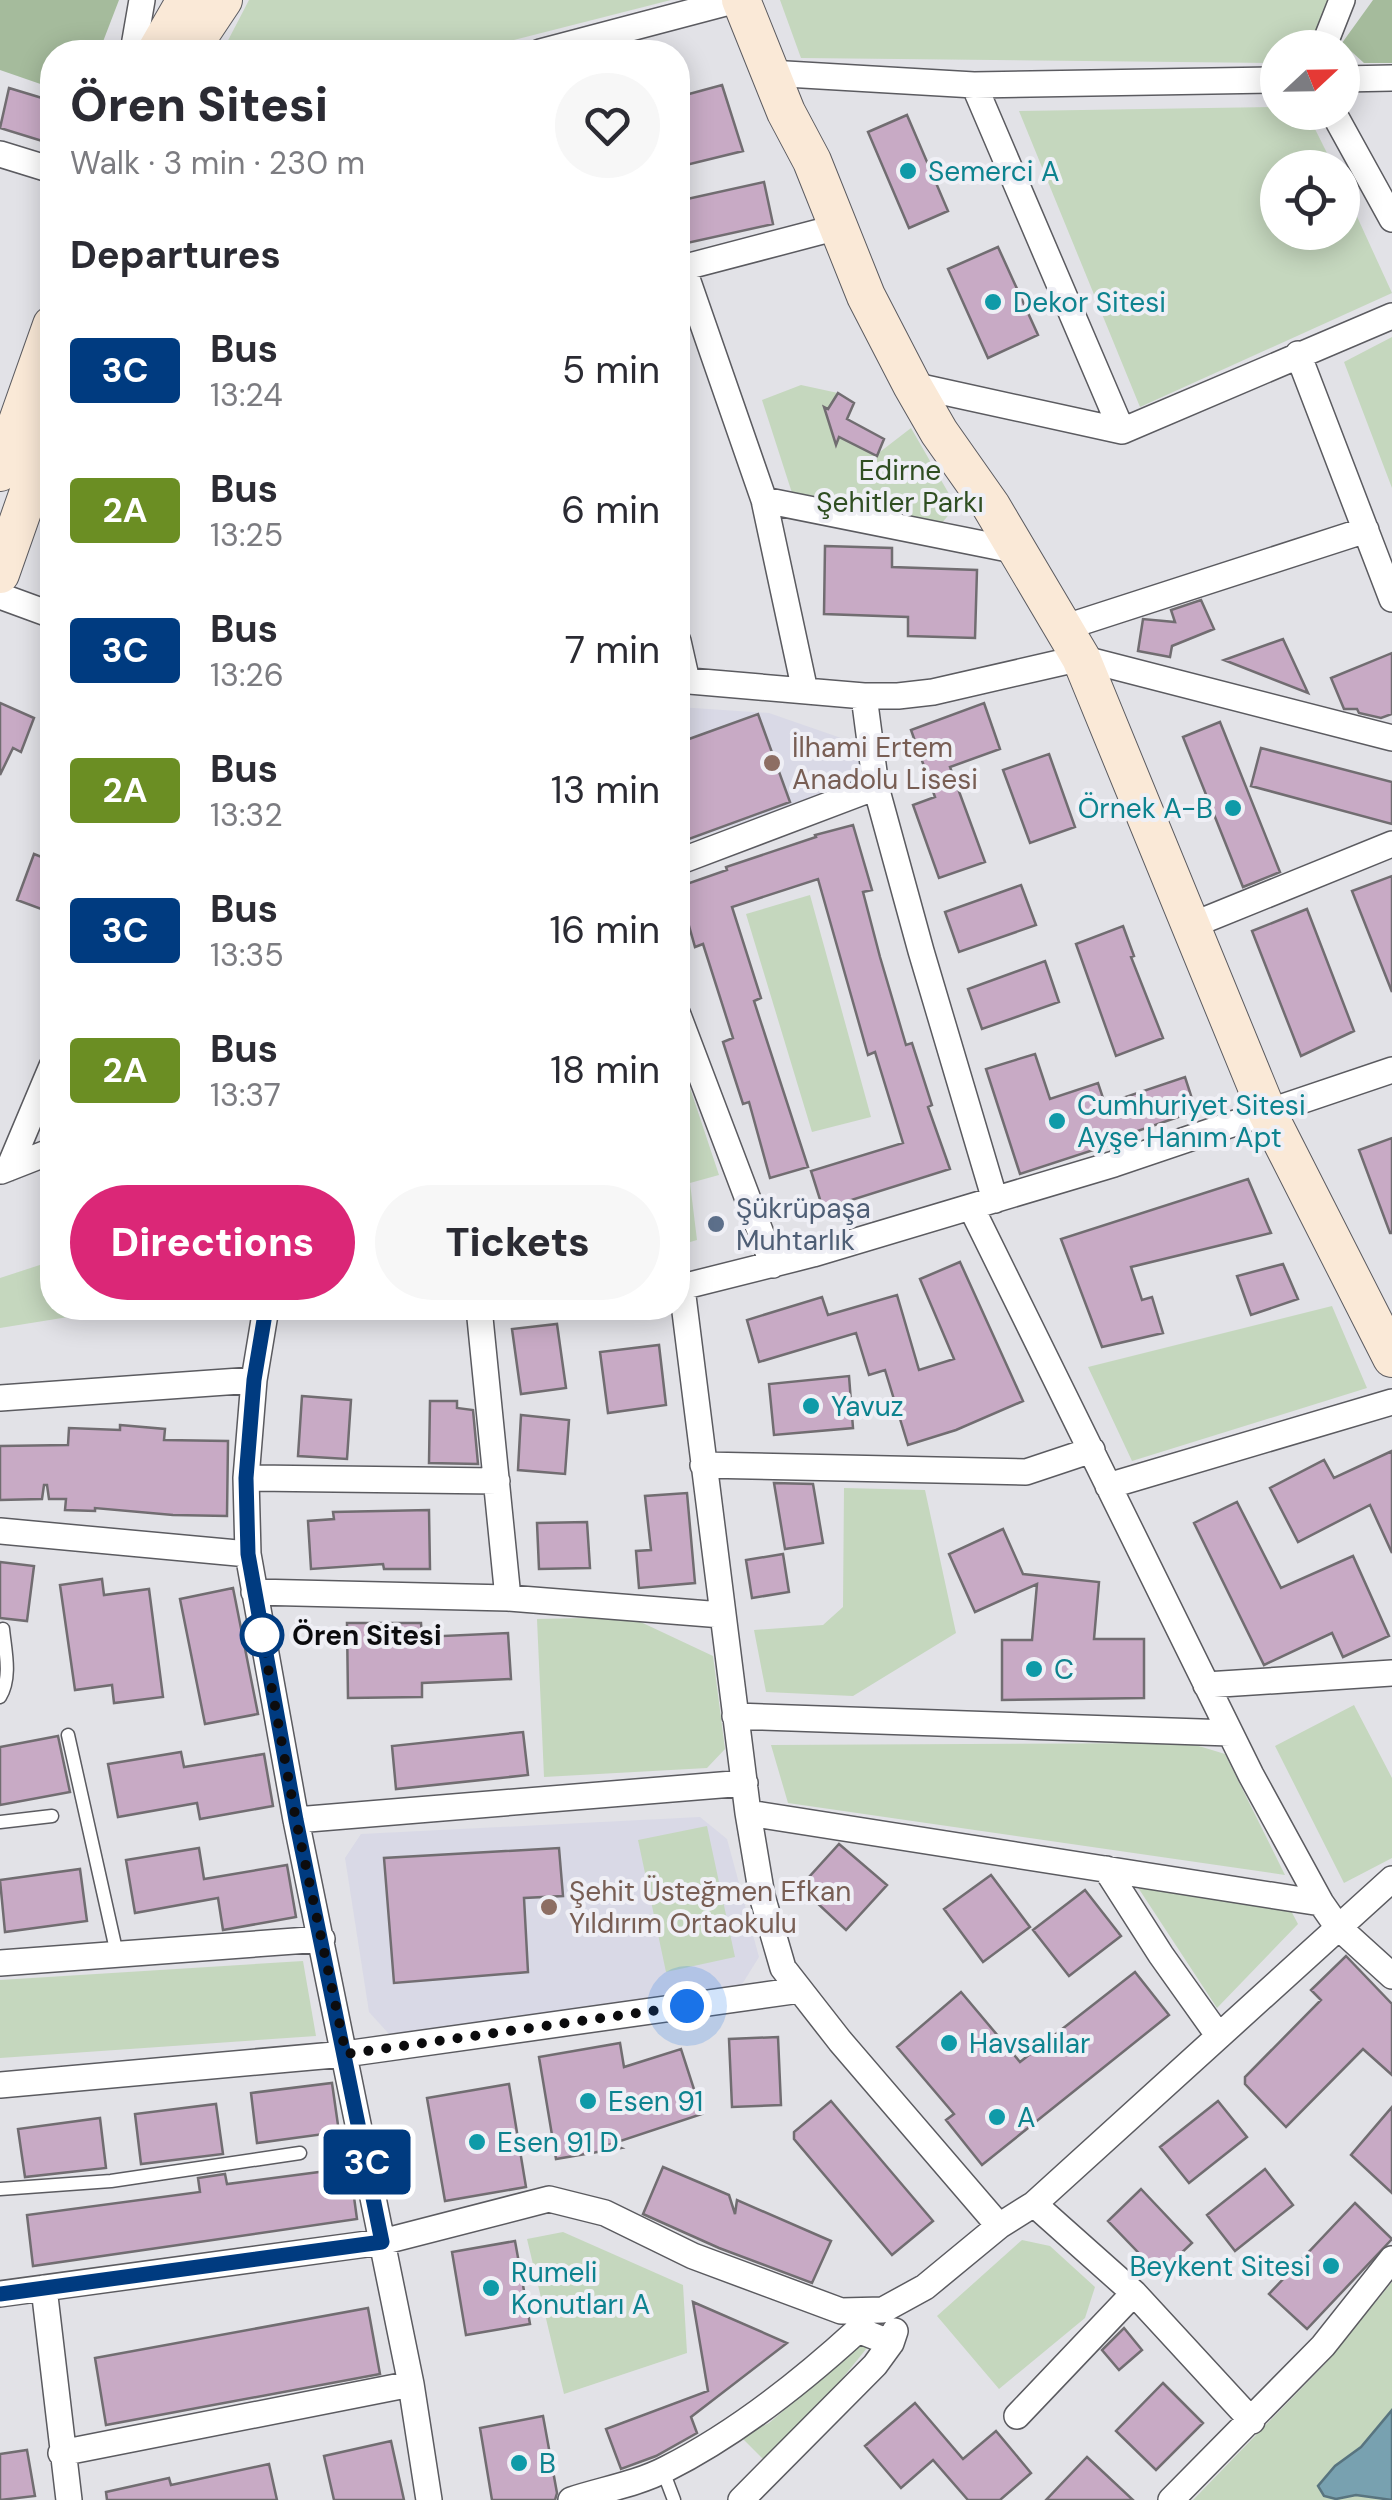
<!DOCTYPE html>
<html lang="en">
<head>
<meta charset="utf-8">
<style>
	body { margin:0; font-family:"DM Sans",sans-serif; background:#f7f7f7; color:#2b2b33; height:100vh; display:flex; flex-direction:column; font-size:38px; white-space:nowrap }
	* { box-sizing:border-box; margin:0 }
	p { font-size:32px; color:#7c7c81 }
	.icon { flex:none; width:55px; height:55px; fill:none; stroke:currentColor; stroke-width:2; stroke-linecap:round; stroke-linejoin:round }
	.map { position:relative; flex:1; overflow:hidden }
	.panel { position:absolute; left:40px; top:40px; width:650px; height:1280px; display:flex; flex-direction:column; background:#fff; border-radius:40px; box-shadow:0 5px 25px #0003 }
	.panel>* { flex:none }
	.badge { padding:0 20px; border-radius:8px; font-size:35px; line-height:65px }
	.needle { width:65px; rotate:68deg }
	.tools { position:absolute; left:1260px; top:30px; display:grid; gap:20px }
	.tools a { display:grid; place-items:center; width:100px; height:100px; border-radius:50%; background:#fff; box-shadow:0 5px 25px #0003; font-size:50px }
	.you { position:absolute; width:50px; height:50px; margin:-25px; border:8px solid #fff; border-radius:50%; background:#1a73e8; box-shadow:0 0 0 15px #1a73e833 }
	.map>.badge { position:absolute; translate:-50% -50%; box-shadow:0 0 0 5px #fff }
	h2 { padding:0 30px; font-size:38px; line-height:90px }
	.round { display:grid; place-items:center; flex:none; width:105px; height:105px; border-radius:52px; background:#f7f7f7 }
	.summary { display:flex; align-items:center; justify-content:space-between; height:170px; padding:0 30px }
	h1 { font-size:48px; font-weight:800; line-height:75px }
	.primary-button { display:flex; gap:20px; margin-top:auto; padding:20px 30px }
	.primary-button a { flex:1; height:115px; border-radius:60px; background:#db2777; color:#fff; font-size:40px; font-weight:800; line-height:115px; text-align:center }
	.primary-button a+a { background:#f7f7f7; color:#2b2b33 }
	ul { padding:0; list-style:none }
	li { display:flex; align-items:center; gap:30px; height:140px; padding:0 30px }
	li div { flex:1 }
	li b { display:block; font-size:38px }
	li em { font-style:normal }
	li .badge { min-width:110px; font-weight:700; text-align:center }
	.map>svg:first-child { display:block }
	.built { fill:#d9d9e6 }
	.green { fill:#c5d7be }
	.forest { fill:#a5bb9c }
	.water { fill:#78a1b0; stroke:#58747f; stroke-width:2.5 }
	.building { fill:#c8aac5; stroke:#716d71; stroke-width:2.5 }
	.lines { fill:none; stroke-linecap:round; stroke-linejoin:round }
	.service-casing { stroke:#5b5b60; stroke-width:15 }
	.minor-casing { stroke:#5b5b60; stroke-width:28 }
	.secondary-casing { stroke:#5b5b60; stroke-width:40 }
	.service { stroke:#fff; stroke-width:12 }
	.minor { stroke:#fff; stroke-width:25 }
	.secondary { stroke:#fae9d7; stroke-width:38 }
	.line-casing { stroke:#fff; stroke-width:22 }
	.line { stroke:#003b80; stroke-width:15 }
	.walk { stroke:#0c0c0e; stroke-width:10; stroke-dasharray:0 18 }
	.culture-dot { fill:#0f9aa8; stroke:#efeff5; stroke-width:4 }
	.education-dot { fill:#8d6e63; stroke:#efeff5; stroke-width:4 }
	.service-dot { fill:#5c6f8a; stroke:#efeff5; stroke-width:4 }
	.stop-dot { fill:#fff; stroke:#003b80; stroke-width:5 }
	.labels { text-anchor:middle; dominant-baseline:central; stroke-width:8; stroke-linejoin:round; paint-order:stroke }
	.culture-label { font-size:28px; fill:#0d838f; stroke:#efeff5; text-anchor:start }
	.park-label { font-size:28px; fill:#2f4e21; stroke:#efeff5 }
	.education-label { font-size:28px; fill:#785e54; stroke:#efeff5; text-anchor:start }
	.service-label { font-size:28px; fill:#4e5e75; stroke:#efeff5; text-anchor:start }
	.stop-label { font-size:28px; font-weight:bold; fill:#0c0c0e; stroke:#efeff5; text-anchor:start }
</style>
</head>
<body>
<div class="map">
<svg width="1392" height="2500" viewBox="0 0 1392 2500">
	<rect width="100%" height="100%" fill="#e2e2e7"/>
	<path class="built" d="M678,707L769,713L867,747V779L678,845Z
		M700,1817L727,1839L759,1957L741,1986L389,2034L369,2012L345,1858L361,1834Z"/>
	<path class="green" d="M249,0H671L467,52H222Z
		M780,0H1331L1312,47L1278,48L1277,63L801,58Z
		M1277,107L1278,112L1307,113L1334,167L1278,168V232H1342L1343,186L1392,293L1140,407L1019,111Z
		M1392,337V488L1344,362Z
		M801,385L838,393L826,412L876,455L911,428L956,506L932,535L792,493L762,400Z
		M810,895L871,1117L812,1132L746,914Z
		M678,1052L719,1175L690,1183L697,1240L680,1245L678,1236Z
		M52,1261V1308H124L0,1328V1278Z
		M1332,1306L1367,1388L1132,1461L1088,1367Z
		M844,1488L925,1490L956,1633L853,1696L766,1692L754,1630L823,1625L843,1607Z
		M630,1617L713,1656L725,1749L707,1768L544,1777L537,1619Z
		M1354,1705L1392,1778V1858L1344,1883L1275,1746Z
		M1189,1743L1225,1754L1285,1875L788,1803L771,1745Z
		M707,1826L735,1957L666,1972L638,1840Z
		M1135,1883L1289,1907L1298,1924L1217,2008Z
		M303,1961L316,2036L0,2058V1980Z
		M563,2232L683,2285L687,2353L564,2394L527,2239Z
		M1022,2240L1050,2246L1095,2287L1085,2318L999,2389L937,2316Z
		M1392,2282V2500H1193L1325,2364Z
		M868,2339L871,2343L790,2443L766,2462L741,2437L769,2423Z"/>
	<path class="forest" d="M0,0H119L99,52H52V88L0,70Z
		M1373,0H1392V63H1364L1342,43Z"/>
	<path class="water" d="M1392,2410V2500L1356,2495L1336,2499L1324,2496L1318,2486L1335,2466L1361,2447Z"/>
	<path class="building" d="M722,85L743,151L678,167V97Z
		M9,88L52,101V144L0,128Z
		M907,115L948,211L909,228L868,132Z
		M764,182L773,224L678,245V201Z
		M998,247L1038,335L988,358L948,269Z
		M838,393L854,403L847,419L884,439L877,456L839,437L836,445L824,407L828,409Z
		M825,546L892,548V567L977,570L975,638L908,636V617L824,614Z
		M1201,600L1214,629L1172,646L1170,657L1138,651L1143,619L1175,622L1171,610Z
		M1283,639L1308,693L1224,660Z
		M1392,653V714L1381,718L1359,713L1357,709H1344L1331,678Z
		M0,703L34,718L21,752L13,748L0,775Z
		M984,703L1000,749L950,767L985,862L939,878L913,805L935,797L911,730Z
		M758,714L790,802L678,843V743Z
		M1220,722L1280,872L1243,887L1183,737Z
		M1261,748L1392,782V824L1251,786Z
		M1049,754L1075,827L1030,843L1003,770Z
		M853,825L872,890L863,892L880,957L906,1045L912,1043L932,1105L928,1107L950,1169L823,1209L811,1171L903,1143L875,1052L868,1055L818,879L732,907L761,998L754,1001L808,1167L770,1178L749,1102L743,1104L723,1042L733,1038L703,944L695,947L678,887L727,870L726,867L816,837L815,835Z
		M34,854L52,861V913L17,900Z
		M1392,876V992L1352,891Z
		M1021,885L1036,925L959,952L945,912Z
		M1307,909L1354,1031L1301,1056L1252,931Z
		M1123,926L1134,956L1131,957L1163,1038L1116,1056L1076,944Z
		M1045,961L1059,1002L982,1029L968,989Z
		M1035,1054L1050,1099L1098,1083L1105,1104L1185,1077L1196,1111L1117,1138L1118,1142L1020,1174L986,1069Z
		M1392,1138V1233H1390L1359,1150Z
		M1248,1179L1271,1233L1131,1267L1142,1300L1152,1297L1163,1333L1102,1347L1061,1239Z
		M960,1262L1023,1401L956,1430L908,1445L885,1370L869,1375L856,1333L759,1362L747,1320L822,1297L828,1315L897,1295L919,1370L954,1359L920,1279Z
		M1283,1264L1298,1299L1251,1315L1237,1276Z
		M557,1324L566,1388L521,1394L512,1329Z
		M659,1345L666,1405L608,1413L600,1352Z
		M849,1376L853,1428L774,1435L769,1384Z
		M302,1396L351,1400L347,1459L298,1456Z
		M430,1401H457V1408L473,1410L478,1464L429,1463Z
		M521,1415L569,1420L565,1474L518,1470Z
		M120,1425L165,1429L164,1440L228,1441L227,1516L173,1515L95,1508V1511L65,1510L66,1499H49L47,1485H44L42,1499L0,1500V1446L68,1445L69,1428L120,1430Z
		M1392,1451V1553L1370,1505L1298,1542L1270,1488L1324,1460L1334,1478Z
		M774,1483L813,1484L823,1543L785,1549Z
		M687,1493L695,1583L639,1588L636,1551L651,1550L645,1496Z
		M1237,1502L1281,1588L1353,1556L1389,1636L1343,1657L1332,1633L1264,1665L1194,1523Z
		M429,1510L430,1569H384L383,1564L311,1569L308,1521L334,1519L333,1512Z
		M587,1522L590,1568L539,1569L537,1523Z
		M1003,1529L1023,1574L1099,1582L1094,1639H1144V1698L1002,1700V1640H1032L1037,1584L975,1612L949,1554Z
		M783,1554L789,1592L752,1598L746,1560Z
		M0,1562L34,1566L27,1621L0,1618Z
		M102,1579L104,1595L149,1589L163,1697L114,1703L112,1685L75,1690L60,1585Z
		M233,1588L258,1714L205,1724L180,1599Z
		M347,1623H421L422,1637L508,1633L511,1679L422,1683V1697L348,1698Z
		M523,1732L528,1775L396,1789L392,1746Z
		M58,1736L70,1792L0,1805V1747Z
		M181,1752L184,1767L264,1754L273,1806L200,1819L197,1803L118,1817L108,1764Z
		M839,1844L887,1885L846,1930L800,1887Z
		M199,1848L204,1879L287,1865L296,1917L223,1930L218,1898L135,1913L126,1860Z
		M559,1848L563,1896L524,1898L528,1972L394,1983L384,1858Z
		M80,1869L87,1921L5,1932L0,1880Z
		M991,1875L1030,1927L983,1962L944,1909Z
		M1085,1890L1121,1936L1069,1976L1033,1930Z
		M1346,1956L1392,2004V2075L1363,2049L1286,2127L1245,2084V2077L1321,2000L1311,1990Z
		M1135,1972L1169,2015L982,2165L946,2120L954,2114L897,2047L961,1992L1020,2062Z
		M778,2037L781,2105L732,2107L729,2039Z
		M620,2043L624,2067L681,2049L702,2114L611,2144L621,2148L556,2159L539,2057Z
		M332,2083L339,2132L257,2143L251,2093Z
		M509,2084L526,2187L445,2201L427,2098Z
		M831,2101L933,2221L892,2255L794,2139V2132Z
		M1218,2101L1247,2137L1189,2183L1160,2147Z
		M216,2104L223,2154L141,2164L135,2114Z
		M1392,2107V2193L1351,2155Z
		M100,2118L106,2168L25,2177L18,2129Z
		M663,2167L729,2195L735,2214L737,2200L831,2241L812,2283L719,2248L643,2214Z
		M350,2168L357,2219L33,2266L27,2215L200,2192L198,2178L225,2174L227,2184Z
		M1265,2169L1293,2205L1235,2251L1207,2215Z
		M1141,2189L1192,2243L1159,2274L1108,2221Z
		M1355,2203L1392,2239L1307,2329L1269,2294Z
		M515,2241L530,2324L466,2335L452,2252Z
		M693,2302L787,2343L691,2417L697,2433L656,2456L621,2469L606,2429L708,2391Z
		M368,2308L380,2374L106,2425L95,2358Z
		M1124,2328L1142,2350L1119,2370L1102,2350Z
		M1163,2383L1203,2423L1156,2470L1116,2431Z
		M915,2403L963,2459L996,2431L1031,2473L1000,2500H968L933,2460L901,2488L865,2446Z
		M543,2416L557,2493L555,2500H492L480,2428Z
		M391,2441L404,2500H334L324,2456Z
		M27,2450L35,2496L0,2500V2454Z
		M1087,2457L1133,2500H1046Z
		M269,2464L277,2500H107L106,2492L169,2478L171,2485Z"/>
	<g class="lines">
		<defs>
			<path id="service" d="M0,1697C12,1677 5,1650 3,1629
				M68,1735L117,1954
				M0,1822L52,1816
				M0,2189L111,2181L300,2153
				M663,2471L674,2500"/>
			<path id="minor" d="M1323,48L1342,0
				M133,52L142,0
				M540,52L737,0
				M769,73L974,85L1278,80
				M1342,79L1392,78
				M974,85L1122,431
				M1333,112L1392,219
				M0,154L52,170
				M683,267L764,500L805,691
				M678,269L838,227
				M1298,354L1392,599
				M912,385L1122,431L1392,316
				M764,500L1018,551
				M0,596L52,615
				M1063,628L1366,530
				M678,641L687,681
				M678,680L864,696H898L933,692L1081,658L1392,738
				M864,696L876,787L921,951L995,1200
				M678,862L876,787
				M1190,926L1392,844
				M678,1015L773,1265
				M9,1168L52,1066
				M1,1171L52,1151
				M971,1207L1251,1775L1321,1903L1337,1926L1392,1976
				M678,1288L813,1254L1114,1164L1392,1070
				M682,1288L748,1813L762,1896L783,1968L840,2041L999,2226
				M266,1308L254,1380L246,1478L248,1554L296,1820L411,2384L429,2500
				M479,1308L508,1598
				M0,1398L254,1380
				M703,1465L1026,1472L1092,1450
				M246,1478L497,1481
				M1108,1486L1392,1402
				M0,1531L248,1554
				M254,1592L508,1598L722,1615
				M1206,1685L1392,1673
				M735,1716L1230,1733
				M748,1813L1321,1903
				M296,1820L745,1783
				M1106,1869L1161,1955L1218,2035
				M0,1963L322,1939
				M0,2085L345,2054L800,1990
				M1034,2204L1134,2293L1252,2421
				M44,2288L69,2500
				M0,2294L382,2242L549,2199L605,2213L693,2256L841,2311L883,2310L925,2287L999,2226L1034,2204L1392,1879
				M1017,2416L1134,2293
				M61,2453L411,2384
				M571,2500C601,2490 637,2484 666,2469C736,2434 800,2383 858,2330L891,2343
				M741,2500L875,2365L891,2343L895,2331
				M1171,2500L1323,2346L1392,2259"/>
			<path id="secondary" d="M741,0L786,112L812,161L866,296L912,385L939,432L991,506L1081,658L1268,1114L1392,1358
				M156,52L186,0
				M194,52L201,33L223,0
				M0,472L52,325
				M0,574L52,426"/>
		</defs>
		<use href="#service" class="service-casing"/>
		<use href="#minor" class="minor-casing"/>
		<use href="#secondary" class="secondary-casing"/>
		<use href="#service" class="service"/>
		<use href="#minor" class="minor"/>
		<use href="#secondary" class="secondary"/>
	</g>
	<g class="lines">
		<defs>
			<path id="line" d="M0,2294L382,2242L296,1820L248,1554L246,1478L254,1380L266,1308"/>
		</defs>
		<use href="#line" class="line-casing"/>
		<use href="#line" class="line"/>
		<path class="walk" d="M262,1635L296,1820L346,2054L687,2006"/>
	</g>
	<g class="culture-dot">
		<circle cx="908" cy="171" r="10"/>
		<circle cx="993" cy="302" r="10"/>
		<circle cx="1233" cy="808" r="10"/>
		<circle cx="1057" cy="1121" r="10"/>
		<circle cx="811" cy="1406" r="10"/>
		<circle cx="1034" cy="1669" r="10"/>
		<circle cx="949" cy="2043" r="10"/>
		<circle cx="588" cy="2101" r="10"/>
		<circle cx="997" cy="2117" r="10"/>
		<circle cx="477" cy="2142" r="10"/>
		<circle cx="1331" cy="2266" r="10"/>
		<circle cx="491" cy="2288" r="10"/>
		<circle cx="519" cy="2463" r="10"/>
	</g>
	<g class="education-dot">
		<circle cx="772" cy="763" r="10"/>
		<circle cx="549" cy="1907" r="10"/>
	</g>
	<circle class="service-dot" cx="716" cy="1224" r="10"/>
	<circle class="stop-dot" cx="262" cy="1635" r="20"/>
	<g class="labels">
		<g class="culture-label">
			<text x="928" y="171">Semerci A</text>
			<text x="1013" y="302">Dekor Sitesi</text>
			<text x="1213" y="808" text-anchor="end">Örnek A-B</text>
			<text x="1077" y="1105">Cumhuriyet Sitesi<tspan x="1077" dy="32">Ayşe Hanım Apt</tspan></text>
			<text x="831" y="1406">Yavuz</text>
			<text x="1054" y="1669">C</text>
			<text x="969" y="2043">Havsalılar</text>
			<text x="608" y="2101">Esen 91</text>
			<text x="1017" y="2117">A</text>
			<text x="497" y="2142">Esen 91 D</text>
			<text x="1311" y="2266" text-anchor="end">Beykent Sitesi</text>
			<text x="511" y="2272">Rumeli<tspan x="511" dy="32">Konutları A</tspan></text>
			<text x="539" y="2463">B</text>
		</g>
		<g class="park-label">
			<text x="900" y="470">Edirne<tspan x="900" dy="32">Şehitler Parkı</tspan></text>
		</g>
		<g class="education-label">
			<text x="792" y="747">İlhami Ertem<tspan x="792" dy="32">Anadolu Lisesi</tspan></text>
			<text x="569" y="1891">Şehit Üsteğmen Efkan<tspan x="569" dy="32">Yıldırım Ortaokulu</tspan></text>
		</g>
		<g class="service-label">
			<text x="736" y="1208">Şükrüpaşa<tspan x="736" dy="32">Muhtarlık</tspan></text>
		</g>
		<g class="stop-label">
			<text x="292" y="1635">Ören Sitesi</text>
		</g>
	</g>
</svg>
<div class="tools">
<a><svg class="needle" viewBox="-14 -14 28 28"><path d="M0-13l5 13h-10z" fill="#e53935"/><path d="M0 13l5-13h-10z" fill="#7c7c81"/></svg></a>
<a><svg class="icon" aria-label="locate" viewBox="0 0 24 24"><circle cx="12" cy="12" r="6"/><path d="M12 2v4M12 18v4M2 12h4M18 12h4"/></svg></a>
</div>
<div class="you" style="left:687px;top:2006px"></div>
<b class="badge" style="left:367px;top:2162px;background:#003b80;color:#fff">3C</b>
<section class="panel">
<div class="summary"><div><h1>Ören Sitesi</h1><p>Walk · 3 min · 230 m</p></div><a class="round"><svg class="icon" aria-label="heart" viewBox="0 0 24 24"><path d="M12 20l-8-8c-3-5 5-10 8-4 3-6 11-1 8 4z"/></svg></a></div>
<h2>Departures</h2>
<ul>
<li><span class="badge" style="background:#003b80;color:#fff">3C</span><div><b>Bus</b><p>13:24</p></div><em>5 min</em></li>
<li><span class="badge" style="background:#6b8e23;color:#fff">2A</span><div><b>Bus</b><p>13:25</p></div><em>6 min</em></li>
<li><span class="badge" style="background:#003b80;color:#fff">3C</span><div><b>Bus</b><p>13:26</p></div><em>7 min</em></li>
<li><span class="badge" style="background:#6b8e23;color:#fff">2A</span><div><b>Bus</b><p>13:32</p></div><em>13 min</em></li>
<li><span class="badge" style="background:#003b80;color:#fff">3C</span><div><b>Bus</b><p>13:35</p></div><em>16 min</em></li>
<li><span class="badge" style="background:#6b8e23;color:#fff">2A</span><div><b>Bus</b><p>13:37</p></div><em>18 min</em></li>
</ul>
<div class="primary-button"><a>Directions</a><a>Tickets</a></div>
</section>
</div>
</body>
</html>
